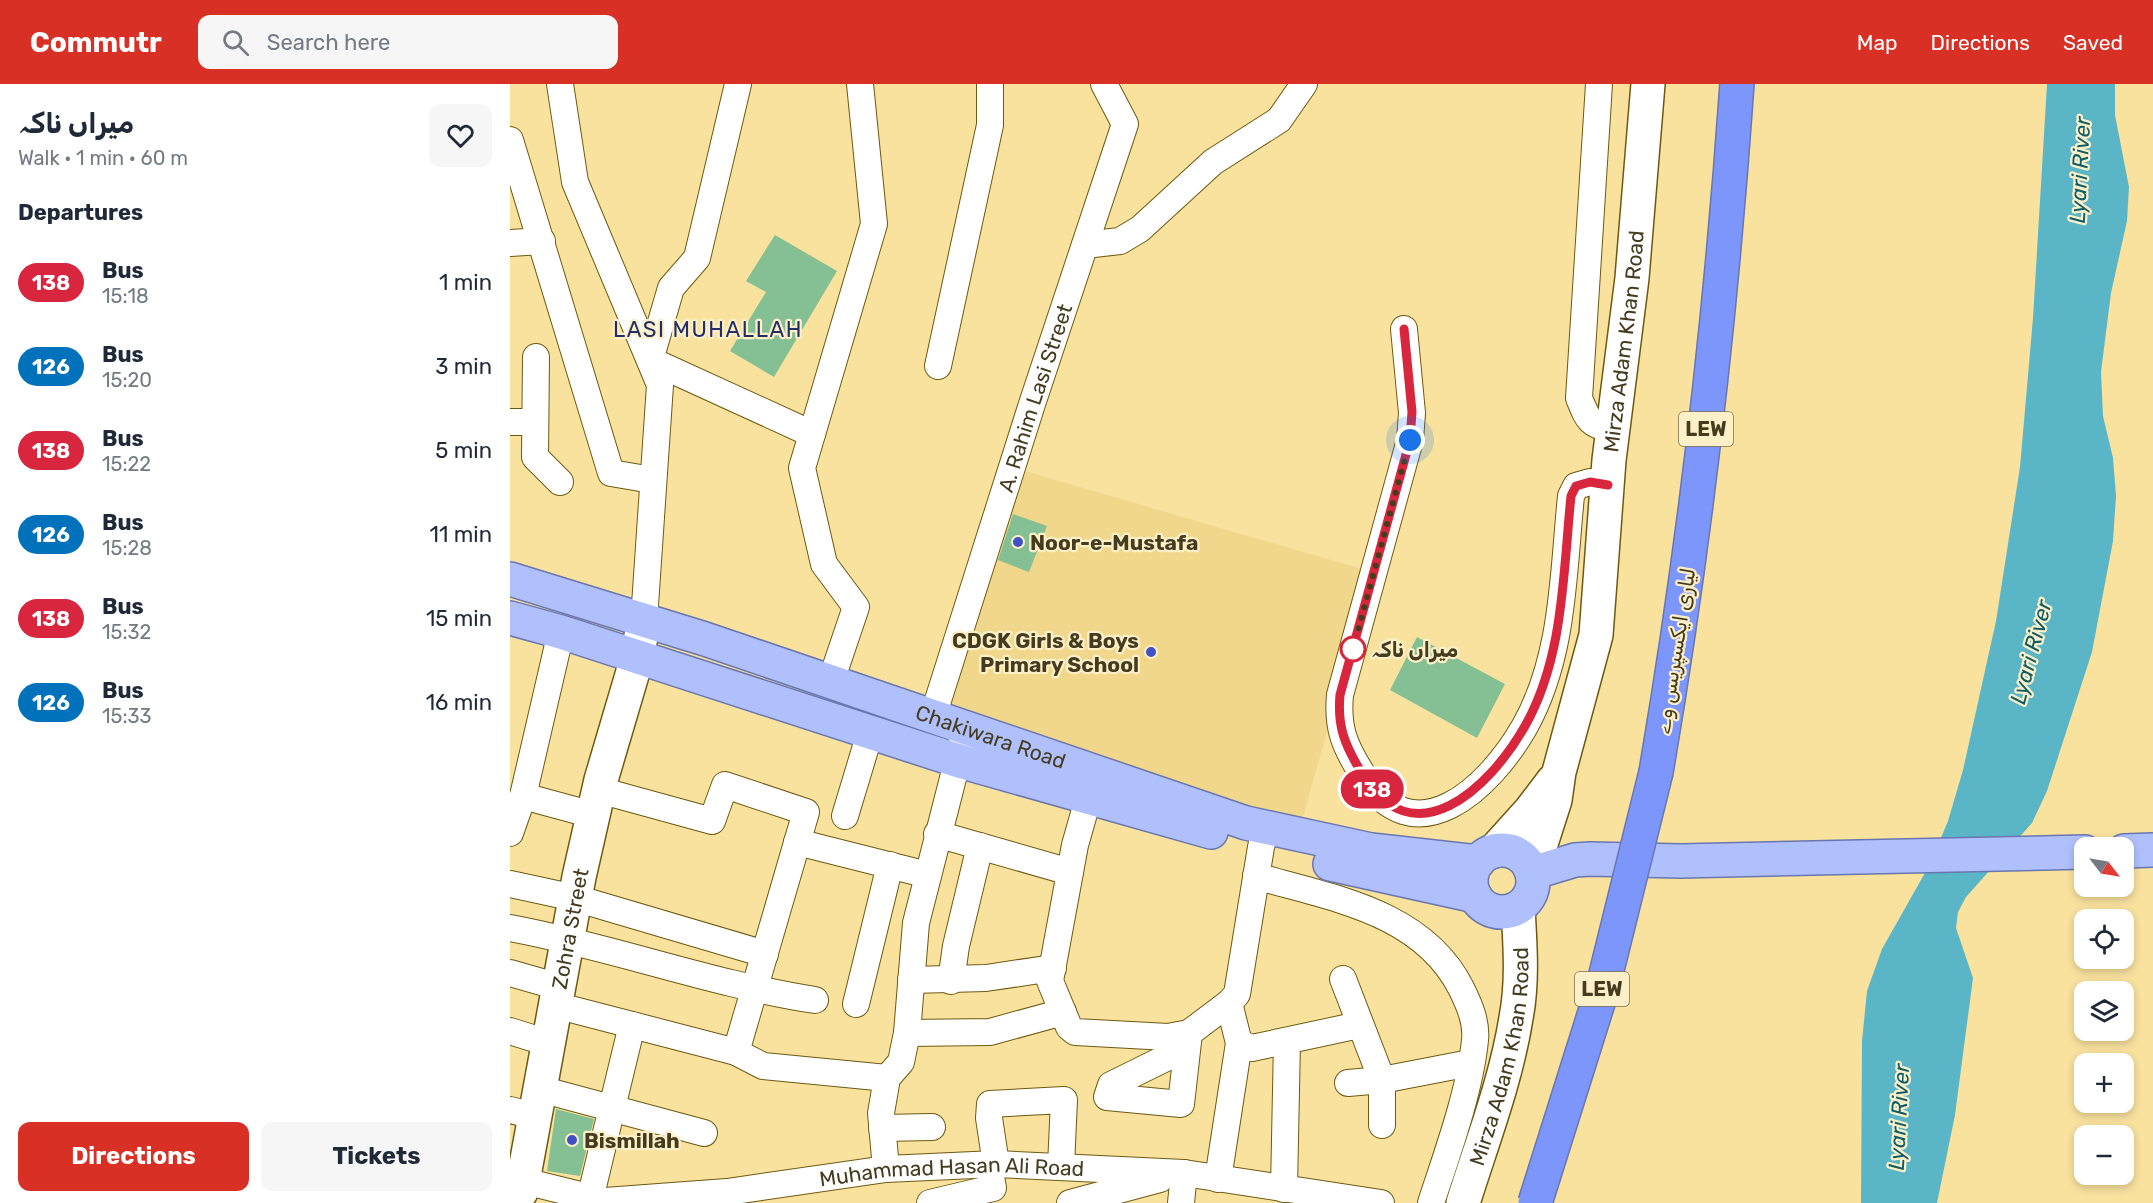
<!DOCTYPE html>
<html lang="en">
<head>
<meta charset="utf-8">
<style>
	body { margin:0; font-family:Rubik,"Noto Naskh Arabic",sans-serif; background:#f6f6f7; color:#1f2937; height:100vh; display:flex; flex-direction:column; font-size:22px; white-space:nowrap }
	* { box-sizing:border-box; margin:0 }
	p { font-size:20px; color:#747a83 }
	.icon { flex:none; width:33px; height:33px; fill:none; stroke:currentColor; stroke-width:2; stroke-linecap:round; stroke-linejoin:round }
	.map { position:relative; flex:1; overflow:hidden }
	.side { display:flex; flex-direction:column; background:#fff; width:510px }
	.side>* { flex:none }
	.badge { padding:0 12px; border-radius:20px; font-size:21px; line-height:39px }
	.needle { width:39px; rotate:121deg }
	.controls { position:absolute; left:1564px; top:753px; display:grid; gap:12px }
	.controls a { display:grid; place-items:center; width:60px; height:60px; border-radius:12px; background:#fff; box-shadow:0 3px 9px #0003; font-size:30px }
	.you { position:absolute; width:30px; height:30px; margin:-15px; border:4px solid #fff; border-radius:50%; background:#1a73e8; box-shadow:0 0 0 9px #1a73e833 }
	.map>.badge { position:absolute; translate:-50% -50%; box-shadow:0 0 0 3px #fff }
	h2 { padding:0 18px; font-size:22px; line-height:54px }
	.round { display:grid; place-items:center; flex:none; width:63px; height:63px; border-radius:12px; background:#f6f6f7 }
	.head { display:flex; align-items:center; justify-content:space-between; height:102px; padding:0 18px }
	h1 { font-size:28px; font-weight:700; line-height:45px }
	.primary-button { display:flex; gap:12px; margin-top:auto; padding:12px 18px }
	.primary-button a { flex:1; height:69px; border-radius:12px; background:#d93025; color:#fff; font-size:24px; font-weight:700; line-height:69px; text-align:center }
	.primary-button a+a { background:#f6f6f7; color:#1f2937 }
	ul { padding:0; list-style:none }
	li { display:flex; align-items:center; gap:18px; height:84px; padding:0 18px }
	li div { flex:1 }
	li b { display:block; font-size:22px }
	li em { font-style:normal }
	li .badge { min-width:66px; font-weight:700; text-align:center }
	header { display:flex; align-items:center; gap:36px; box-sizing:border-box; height:84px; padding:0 30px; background:#d93025; color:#fff }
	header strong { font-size:28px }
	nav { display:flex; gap:33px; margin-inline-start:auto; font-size:21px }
	.search { width:420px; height:54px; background:#f6f6f7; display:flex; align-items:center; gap:15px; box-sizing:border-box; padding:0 21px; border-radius:12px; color:#747a83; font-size:22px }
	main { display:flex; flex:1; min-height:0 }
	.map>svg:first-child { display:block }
	.built { fill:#f1d78b }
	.water { fill:#5ab6c7 }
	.building { fill:#84c093 }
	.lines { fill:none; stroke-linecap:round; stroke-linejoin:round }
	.street-casing { stroke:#6e5911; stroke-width:28 }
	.secondary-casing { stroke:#6e5911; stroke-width:36 }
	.primary-casing { stroke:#6976af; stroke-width:36 }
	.highway-casing { stroke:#6976af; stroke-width:36 }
	.street { stroke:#fff; stroke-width:26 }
	.secondary { stroke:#fff; stroke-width:33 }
	.primary { stroke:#b0c0fd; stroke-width:33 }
	.highway { stroke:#7c96fc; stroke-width:33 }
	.highway-bridge-casing { stroke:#6976af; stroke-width:36; stroke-linecap:butt }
	.highway-bridge { stroke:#7c96fc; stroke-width:33 }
	.line-casing { stroke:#fff; stroke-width:14 }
	.line { stroke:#d7263d; stroke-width:9 }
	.walk { stroke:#453c20; stroke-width:6; stroke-dasharray:0 10.8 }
	.poi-dot { fill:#3f51c4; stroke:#fdf0c8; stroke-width:2 }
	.stop-dot { fill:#fff; stroke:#d7263d; stroke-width:3 }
	.labels { text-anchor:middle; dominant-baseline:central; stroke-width:4.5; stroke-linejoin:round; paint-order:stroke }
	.shield { fill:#fdf0c8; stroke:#7c7252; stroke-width:1.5 }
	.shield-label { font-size:20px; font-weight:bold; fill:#453c20 }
	.street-label { font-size:21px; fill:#453c20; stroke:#fdf0c8 }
	.poi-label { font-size:21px; font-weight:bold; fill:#453c20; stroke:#fdf0c8; text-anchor:start }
	.stop-label { font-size:21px; font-weight:bold; fill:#453c20; stroke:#fdf0c8; text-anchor:start }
	.water-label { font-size:22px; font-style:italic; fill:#0d5d69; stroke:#fdf0c8 }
	.neighbourhood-label { font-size:22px; letter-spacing:1.5px; fill:#232e67; stroke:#fdf0c8 }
</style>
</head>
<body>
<header>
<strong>Commutr</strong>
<div class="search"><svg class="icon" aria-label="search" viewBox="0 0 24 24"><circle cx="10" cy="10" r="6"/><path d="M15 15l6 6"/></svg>Search here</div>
<nav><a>Map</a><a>Directions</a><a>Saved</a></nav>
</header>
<main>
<section class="side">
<div class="head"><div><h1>میراں ناکہ</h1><p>Walk · 1 min · 60 m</p></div><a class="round"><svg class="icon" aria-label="heart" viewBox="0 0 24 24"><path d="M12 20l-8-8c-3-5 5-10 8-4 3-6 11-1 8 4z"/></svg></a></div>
<h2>Departures</h2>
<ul>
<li><span class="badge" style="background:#d7263d;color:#fff">138</span><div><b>Bus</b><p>15:18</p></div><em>1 min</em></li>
<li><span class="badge" style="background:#0072bc;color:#fff">126</span><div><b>Bus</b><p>15:20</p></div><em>3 min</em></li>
<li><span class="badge" style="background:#d7263d;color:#fff">138</span><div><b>Bus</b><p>15:22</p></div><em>5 min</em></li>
<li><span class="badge" style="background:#0072bc;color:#fff">126</span><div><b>Bus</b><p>15:28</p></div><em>11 min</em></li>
<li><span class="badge" style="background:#d7263d;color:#fff">138</span><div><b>Bus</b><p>15:32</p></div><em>15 min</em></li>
<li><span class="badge" style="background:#0072bc;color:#fff">126</span><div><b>Bus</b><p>15:33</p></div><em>16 min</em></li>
</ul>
<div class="primary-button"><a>Directions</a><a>Tickets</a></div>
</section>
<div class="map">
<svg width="1643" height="1119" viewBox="0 0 1643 1119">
	<rect width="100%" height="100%" fill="#f9e29e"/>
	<path class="built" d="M501,383L862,488L785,761L417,647Z"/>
	<path class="water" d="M1537,0H1605V31L1619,103L1617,137L1601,209L1591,288L1593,332L1603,374L1606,412L1603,457L1582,568L1537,707L1522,739L1456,813L1448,828L1446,844L1463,894L1445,1031L1427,1119H1351L1352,957L1357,907L1372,865L1420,780L1438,737L1453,686L1486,537L1510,383L1523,234Z"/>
	<path class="building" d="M265,151L327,187L264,293L220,267L256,208L236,197Z
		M503,430L537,442L519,488L488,476Z
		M907,553L995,600L967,654L880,606Z
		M46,1025L84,1035L70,1092L37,1087Z"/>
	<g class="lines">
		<defs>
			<g id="street">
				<path d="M50,0L65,98L150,301L134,536"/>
				<path d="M228,0L187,174L161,204L140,276L302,350"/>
				<path d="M1089,0L1069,314C1078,336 1079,341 1103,346"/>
				<path d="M0,56L101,389L142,396"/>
				<path d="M0,159L32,157"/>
				<path d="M575,161L610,157L630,145L703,78L769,36L794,0"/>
				<path d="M894,245L902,329L900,356L830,611C827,643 834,661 851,688C903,777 980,704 1015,642C1054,572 1053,490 1061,412L1066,402L1080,398L1098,401"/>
				<path d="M26,273L25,373L50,398"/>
				<path d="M428,282L480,41V0"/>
				<path d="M0,338H25"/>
				<path d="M321,597L346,523L314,480L292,384L364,140L350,0"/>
				<path id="s1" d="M423,632L522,320L615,40L594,0"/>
				<path d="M583,698L565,761L540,897L559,943L565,948L658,953L679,949"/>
				<path d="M89,706L202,737L215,701L296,728L226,968"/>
				<path d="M13,712L83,731"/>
				<path d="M335,732L360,649"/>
				<path d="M0,749L13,712L51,548"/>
				<path d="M427,750L560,788"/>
				<path d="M287,758L418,791"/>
				<path d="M746,792C821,814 912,827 951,904C959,920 967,938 965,956C960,1007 937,1070 921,1119"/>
				<path d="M0,800L65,814L255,870"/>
				<path d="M0,844C103,863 201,900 305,916"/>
				<path d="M0,889L49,903"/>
				<path d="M833,895L872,996V1041"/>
				<path d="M401,896L476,894L543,884"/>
				<path d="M441,897L446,862L470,762"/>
				<path d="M346,920L380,781"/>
				<path d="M45,921L226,968L253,982L377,994"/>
				<path d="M0,947L38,959"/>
				<path d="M397,949L480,948L553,928"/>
				<path d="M729,959L742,964L849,941"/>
				<path d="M676,964L601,1001L597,1013L671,1020L679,949L719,919L727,910L751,763L756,744"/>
				<path d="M838,999L872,996L960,979"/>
				<path d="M30,1005L194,1049"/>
				<path d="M0,1026L25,1032"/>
				<path d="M372,1044L422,1043"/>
				<path d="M486,1080L479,1034L480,1020L554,1016L551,1082"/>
				<path d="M376,1085L371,1029L377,994L391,978L397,949L406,839L452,659"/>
				<path d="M708,1095L729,959L719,919"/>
				<path id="s2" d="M14,1097L95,1117L217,1108L376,1085L486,1080L674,1089L871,1119"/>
				<path d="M774,1105L777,957"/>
				<path d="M80,1115L122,941"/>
				<path d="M420,1119L483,1104L479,1081"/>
				<path d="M560,1119L650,1095"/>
				<path d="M671,1119L674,1089"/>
			</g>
			<g id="secondary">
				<path d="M984,767L1021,726L1043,697"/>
				<path id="s3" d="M1020,784L1029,766L1045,716L1049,688L1086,551L1099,376L1122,194L1138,0"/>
				<path id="s4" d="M0,1109L11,1108L69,793L91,696L127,574L134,536"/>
				<path id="s5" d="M953,1119C972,1058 996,997 1006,934C1013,898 1010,860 1008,824"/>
			</g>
			<g id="primary">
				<path id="s6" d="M0,495L195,555L736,739L861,766L968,778"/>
				<path d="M0,534L51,548L446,676L701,748"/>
				<circle cx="992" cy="797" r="31"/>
				<path d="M1614,767L1643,766"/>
				<path d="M820,780L965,812"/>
				<path d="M1022,789L1065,776L1080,775L1171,777L1575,768"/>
			</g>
			<path id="highway" d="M1146,688C1185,460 1211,231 1227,0"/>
		</defs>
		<use href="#street" class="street-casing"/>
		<use href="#secondary" class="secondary-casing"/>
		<use href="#primary" class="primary-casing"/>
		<use href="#highway" class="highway-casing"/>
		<use href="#street" class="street"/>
		<use href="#secondary" class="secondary"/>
		<use href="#primary" class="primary"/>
		<use href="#highway" class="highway"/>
		<defs>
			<path id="highway-bridge" d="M1025,1119L1092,906L1146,688"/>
		</defs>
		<use href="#highway-bridge" class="highway-bridge-casing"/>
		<use href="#highway-bridge" class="highway-bridge"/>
	</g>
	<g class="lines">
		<defs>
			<path id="line" d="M894,245L902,328L900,356L830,611C827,643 835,661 851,688C903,777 980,704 1015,642C1054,573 1053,489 1061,412L1066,402L1080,398L1098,401"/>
		</defs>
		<use href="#line" class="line-casing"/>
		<use href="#line" class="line"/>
		<path class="walk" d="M843,565L900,356"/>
	</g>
	<g class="poi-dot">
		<circle cx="508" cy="458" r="6"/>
		<circle cx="641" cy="568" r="6"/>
		<circle cx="62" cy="1056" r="6"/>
	</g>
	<circle class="stop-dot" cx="843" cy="565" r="12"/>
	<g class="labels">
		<g class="shield">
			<rect x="1169" y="328" width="54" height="34" rx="4.5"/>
			<rect x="1065" y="888" width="54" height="34" rx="4.5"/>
		</g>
		<g class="shield-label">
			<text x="1196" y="345">LEW</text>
			<text x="1092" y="905">LEW</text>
		</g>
		<g class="street-label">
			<text stroke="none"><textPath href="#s3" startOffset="538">Mirza Adam Khan Road</textPath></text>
			<text stroke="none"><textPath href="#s1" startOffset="334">A. Rahim Lasi Street</textPath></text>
			<text transform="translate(1165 567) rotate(-81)">لیاری ایکسپریس وے</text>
			<text stroke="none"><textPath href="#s6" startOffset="506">Chakiwara Road</textPath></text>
			<text stroke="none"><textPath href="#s4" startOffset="279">Zohra Street</textPath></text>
			<text stroke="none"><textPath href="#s5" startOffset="152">Mirza Adam Khan Road</textPath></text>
			<text stroke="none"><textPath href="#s2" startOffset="432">Muhammad Hasan Ali Road</textPath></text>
		</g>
		<g class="poi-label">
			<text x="520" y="458">Noor-e-Mustafa</text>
			<text x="629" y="556" text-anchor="end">CDGK Girls &amp; Boys<tspan x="629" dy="24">Primary School</tspan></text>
			<text x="74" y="1056">Bismillah</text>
		</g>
		<g class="stop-label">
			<text x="861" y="565">میراں ناکہ</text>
		</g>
		<g class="water-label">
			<text transform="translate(1570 86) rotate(-87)">Lyari River</text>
			<text transform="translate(1521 568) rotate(-75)">Lyari River</text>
			<text transform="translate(1389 1033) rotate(-87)">Lyari River</text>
		</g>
		<g class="neighbourhood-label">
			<text x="198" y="245">LASI MUHALLAH</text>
		</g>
	</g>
</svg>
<div class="controls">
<a><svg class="needle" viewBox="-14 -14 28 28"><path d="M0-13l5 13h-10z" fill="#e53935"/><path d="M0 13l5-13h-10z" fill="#747a83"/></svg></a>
<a><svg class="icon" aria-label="locate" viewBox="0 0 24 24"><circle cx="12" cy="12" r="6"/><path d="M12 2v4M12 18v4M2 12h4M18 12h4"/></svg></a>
<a><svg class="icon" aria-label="layers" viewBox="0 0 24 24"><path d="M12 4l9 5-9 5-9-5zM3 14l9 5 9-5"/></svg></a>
<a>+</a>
<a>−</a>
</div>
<div class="you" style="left:900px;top:356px"></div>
<b class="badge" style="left:862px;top:705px;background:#d7263d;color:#fff">138</b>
</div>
</main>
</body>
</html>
